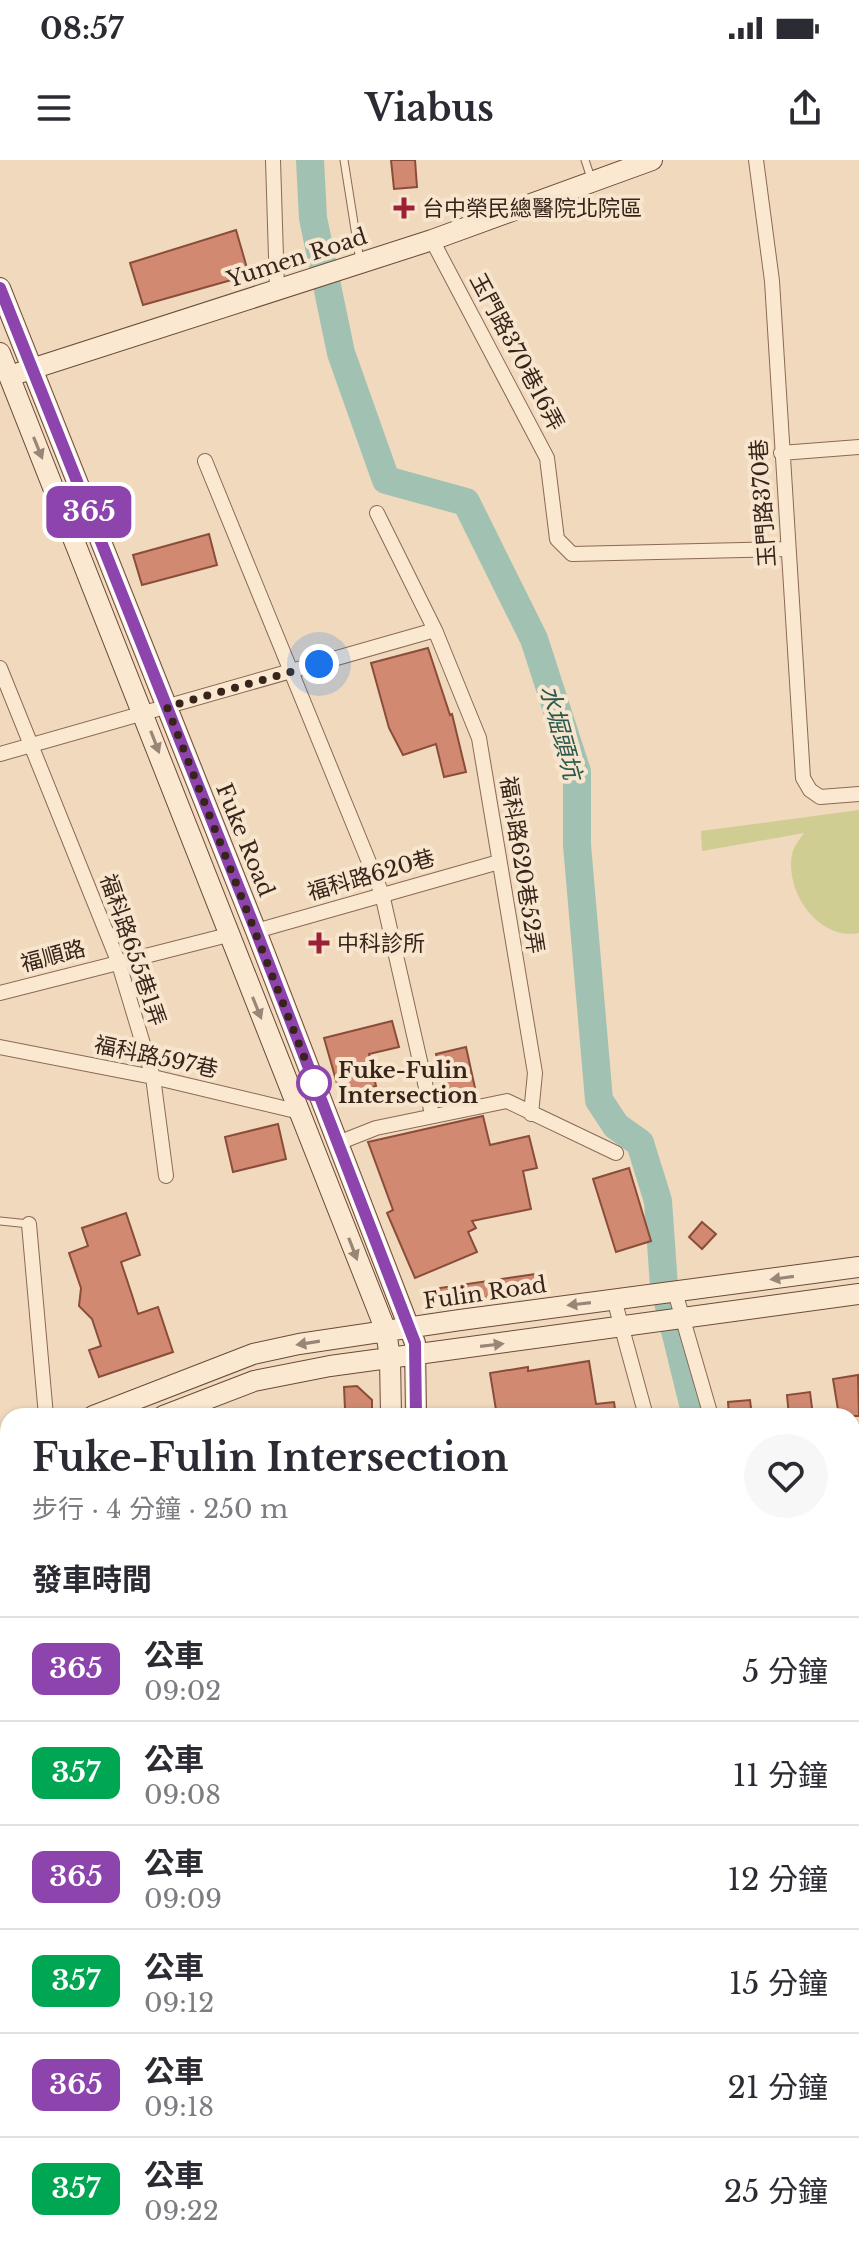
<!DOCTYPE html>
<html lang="zh-TW">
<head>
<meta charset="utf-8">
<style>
	body { margin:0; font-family:"Libre Baskerville","Noto Sans TC",serif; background:#f7f7f7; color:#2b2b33; height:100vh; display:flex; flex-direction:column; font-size:30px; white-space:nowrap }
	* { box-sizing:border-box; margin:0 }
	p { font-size:26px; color:#7c7c81 }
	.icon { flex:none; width:44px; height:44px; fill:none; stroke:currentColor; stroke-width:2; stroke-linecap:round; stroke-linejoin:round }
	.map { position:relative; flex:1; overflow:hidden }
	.details { position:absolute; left:0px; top:1248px; width:860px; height:848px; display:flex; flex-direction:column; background:#fff; border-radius:24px 24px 0 0; box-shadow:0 2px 6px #0004 }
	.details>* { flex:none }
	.badge { padding:0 16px; border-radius:12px; font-size:28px; line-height:52px }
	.you { position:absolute; width:40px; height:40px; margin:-20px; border:6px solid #fff; border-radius:50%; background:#1a73e8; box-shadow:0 0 0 12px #1a73e833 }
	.map>.badge { position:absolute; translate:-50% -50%; box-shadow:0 0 0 4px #fff }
	h2 { padding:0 32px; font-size:30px; line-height:72px }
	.round { display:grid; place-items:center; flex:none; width:84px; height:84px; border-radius:42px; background:#f7f7f7 }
	.summary { display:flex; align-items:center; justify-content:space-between; height:136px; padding:0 32px }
	h1 { font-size:38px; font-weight:800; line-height:60px }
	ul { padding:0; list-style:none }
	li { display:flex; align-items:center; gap:24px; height:104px; padding:0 32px; border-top:2px solid #e1e1e2 }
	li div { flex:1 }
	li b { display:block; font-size:30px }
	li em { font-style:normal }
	li .badge { min-width:88px; font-weight:700; text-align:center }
	.status { display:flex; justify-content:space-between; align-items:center; height:56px; padding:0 40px; background:#fff; direction:ltr }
	.status svg { height:22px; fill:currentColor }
	header { display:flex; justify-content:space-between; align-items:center; height:104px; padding:0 32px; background:#fff; font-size:36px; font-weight:800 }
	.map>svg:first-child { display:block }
	.green { fill:#cfcd91 }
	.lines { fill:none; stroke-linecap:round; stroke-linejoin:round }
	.river { stroke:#a1c2b3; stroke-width:28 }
	.building { fill:#d18a71; stroke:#8a4d3a; stroke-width:2 }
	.lane-casing { stroke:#8a6955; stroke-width:9 }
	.street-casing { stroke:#8a6955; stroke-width:16 }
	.secondary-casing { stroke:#6b4a39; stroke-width:22 }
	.lane { stroke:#fbe8d1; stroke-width:7 }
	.street { stroke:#fbe8d1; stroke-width:14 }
	.secondary { stroke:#fbe8d1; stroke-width:20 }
	.oneway { fill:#9a8676 }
	.line-casing { stroke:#fff; stroke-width:18 }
	.line { stroke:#8e44ad; stroke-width:12 }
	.walk { stroke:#38241b; stroke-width:8; stroke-dasharray:0 14.4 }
	.poi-dot { fill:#9c2136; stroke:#f7e5cd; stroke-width:3 }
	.stop-dot { fill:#fff; stroke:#8e44ad; stroke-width:4 }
	.labels { text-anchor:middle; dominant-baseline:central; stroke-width:8; stroke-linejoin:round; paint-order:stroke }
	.poi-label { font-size:22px; fill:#38241b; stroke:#f7e5cd; text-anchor:start }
	.street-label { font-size:22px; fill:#38241b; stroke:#f7e5cd }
	.stop-label { font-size:22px; font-weight:bold; fill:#38241b; stroke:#f7e5cd; text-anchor:start }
	.water-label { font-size:24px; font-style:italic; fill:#29594e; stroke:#f7e5cd }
</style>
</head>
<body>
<div class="status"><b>08:57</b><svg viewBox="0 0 49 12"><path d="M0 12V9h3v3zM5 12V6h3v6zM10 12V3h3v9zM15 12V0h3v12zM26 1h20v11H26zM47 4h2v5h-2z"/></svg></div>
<header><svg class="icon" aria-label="menu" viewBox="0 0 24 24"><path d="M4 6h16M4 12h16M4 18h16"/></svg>Viabus<svg class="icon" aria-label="share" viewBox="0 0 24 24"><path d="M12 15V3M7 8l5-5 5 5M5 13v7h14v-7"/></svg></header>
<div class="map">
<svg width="859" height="2096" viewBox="0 0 859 2096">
	<rect width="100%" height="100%" fill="#f1d9bd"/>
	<path class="green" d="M859,650V773C818,781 785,732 792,694C794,686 800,679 804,673L702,691L701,671Z"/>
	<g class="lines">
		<path class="river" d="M310,0L313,58L341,193L386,320L466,342L534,479L577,612V685L599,940L616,966L640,983L658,1041L664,1126L696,1256
			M852,1794L859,1801"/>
	</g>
	<path class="building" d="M391,0H415L417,27L394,29Z
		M236,70L249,115L143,145L130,103Z
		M209,374L217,405L142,425L133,395Z
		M428,488L450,555L452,554L466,612L444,617L436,584L403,595L389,568L371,503Z
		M392,861L399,887L369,894L376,926L340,934L324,878Z
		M466,887L477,937L448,943L436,894Z
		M483,956L490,985L529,976L537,1008L523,1011L531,1049L472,1061L476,1068L468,1072L477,1092L415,1118L387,1053L393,1050L368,982Z
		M278,964L286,999L233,1012L225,977Z
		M629,1008L651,1081L616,1092L593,1019Z
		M126,1053L140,1095L121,1102L132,1135L138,1154L158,1147L173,1192L99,1217L89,1190L101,1186L92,1159L79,1146L81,1128L69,1093L88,1086L82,1068Z
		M702,1062L716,1074L702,1089L689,1077Z
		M543,1113L546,1131L446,1142L426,1130Z
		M589,1201L596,1244L614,1242L616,1256H497L490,1213L528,1207V1211Z
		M858,1215L859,1256H839L833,1219Z
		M357,1226L372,1240V1256H355L354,1249H345L344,1227Z
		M810,1232L813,1256H789L787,1235Z
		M750,1240L752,1256H729L728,1242Z"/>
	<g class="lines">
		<defs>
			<path id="lane" d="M344,0L360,101
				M585,0L592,21
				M0,1061L29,1064"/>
			<path id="street" d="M273,0L277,129
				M756,0L772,121L803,618L810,630L820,637L859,634
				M432,80L547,298L557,379L572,394L788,389
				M781,293L859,287
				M205,301L382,734L432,954
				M377,353L435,470L479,578L535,913L531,954
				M0,508L118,801L153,917L166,1016
				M0,594L435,470
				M256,771L499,702
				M0,833L228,775
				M0,887L153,917L300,952
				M338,983L376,968L507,941L616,993
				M29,1064L46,1256
				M675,1132L711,1256
				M614,1139L646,1256
				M852,1292L859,1291
				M852,1474L859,1473
				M852,1657L859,1656
				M0,1659H8
				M852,1712L859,1735
				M0,1817L8,1816
				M852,1960L856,2096
				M57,2088L58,2096
				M146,2088V2096
				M228,2088V2096
				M542,2088L543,2096
				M656,2088V2096
				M743,2096L859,2091"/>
			<path id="secondary" d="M0,128L256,771L415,1183L416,1256
				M0,193L386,1171L390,1198L391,1256
				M19,213L432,80L652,0
				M93,1256L253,1194L299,1184L460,1160L859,1107
				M163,1256L254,1221L330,1206L859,1134
				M0,1289L8,1287
				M0,1312L8,1310
				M852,1929L859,1928
				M0,1999L8,1997
				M403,2088V2096
				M426,2088V2096"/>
		</defs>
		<use href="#lane" class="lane-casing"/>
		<use href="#street" class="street-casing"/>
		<use href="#secondary" class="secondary-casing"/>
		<use href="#lane" class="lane"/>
		<use href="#street" class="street"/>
		<use href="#secondary" class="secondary"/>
	</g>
	<defs><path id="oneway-solid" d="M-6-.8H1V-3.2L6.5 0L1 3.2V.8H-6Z" transform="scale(2)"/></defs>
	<g class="oneway">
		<use href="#oneway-solid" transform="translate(38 288) rotate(68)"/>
		<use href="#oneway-solid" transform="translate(155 582) rotate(69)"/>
		<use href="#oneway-solid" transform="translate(257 848) rotate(68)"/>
		<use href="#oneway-solid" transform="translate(353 1089) rotate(69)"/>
		<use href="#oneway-solid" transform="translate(782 1118) rotate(172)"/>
		<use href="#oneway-solid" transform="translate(579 1144) rotate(173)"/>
		<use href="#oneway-solid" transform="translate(308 1183) rotate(171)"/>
		<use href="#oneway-solid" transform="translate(492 1185) rotate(-7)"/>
	</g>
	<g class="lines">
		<defs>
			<path id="line" d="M0,128L256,771L415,1183L416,1256"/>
		</defs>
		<use href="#line" class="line-casing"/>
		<use href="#line" class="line"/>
		<path class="walk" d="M314,923L317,930L167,547L319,504"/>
	</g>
	<g class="poi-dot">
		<path d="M400 36h8v8h8v8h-8v8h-8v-8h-8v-8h8z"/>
		<path d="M315 771h8v8h8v8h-8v8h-8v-8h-8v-8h8z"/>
	</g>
	<circle class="stop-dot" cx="314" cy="923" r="16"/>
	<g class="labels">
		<g class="poi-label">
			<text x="422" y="48">台中榮民總醫院北院區</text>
			<text x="337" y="783">中科診所</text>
		</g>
		<g class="street-label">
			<text transform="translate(297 98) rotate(-18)">Yumen Road</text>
			<text transform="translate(517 192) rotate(62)">玉門路370巷16弄</text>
			<text transform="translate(763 343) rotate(-94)">玉門路370巷</text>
			<text transform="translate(245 680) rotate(68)">Fuke Road</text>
			<text transform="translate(522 705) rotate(81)">福科路620巷52弄</text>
			<text transform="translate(371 715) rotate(-16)">福科路620巷</text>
			<text transform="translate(133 790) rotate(71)">福科路655巷1弄</text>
			<text transform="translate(53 796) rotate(-15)">福順路</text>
			<text transform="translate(156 897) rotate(12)">福科路597巷</text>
			<text transform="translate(485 1133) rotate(-8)">Fulin Road</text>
		</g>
		<g class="stop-label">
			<text x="338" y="910">Fuke-Fulin<tspan x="338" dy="25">Intersection</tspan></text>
		</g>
		<g class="water-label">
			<text transform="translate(561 572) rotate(75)">水堀頭坑</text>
		</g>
	</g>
</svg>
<div class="you" style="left:319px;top:504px"></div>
<b class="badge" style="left:89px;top:352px;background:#8e44ad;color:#fff">365</b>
<section class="details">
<div class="summary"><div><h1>Fuke-Fulin Intersection</h1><p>步行 · 4 分鐘 · 250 m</p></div><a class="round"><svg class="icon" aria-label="heart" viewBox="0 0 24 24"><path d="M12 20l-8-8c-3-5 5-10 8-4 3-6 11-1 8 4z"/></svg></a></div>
<h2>發車時間</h2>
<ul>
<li><span class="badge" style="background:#8e44ad;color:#fff">365</span><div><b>公車</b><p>09:02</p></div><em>5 分鐘</em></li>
<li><span class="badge" style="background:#00a651;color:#fff">357</span><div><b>公車</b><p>09:08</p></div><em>11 分鐘</em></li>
<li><span class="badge" style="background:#8e44ad;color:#fff">365</span><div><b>公車</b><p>09:09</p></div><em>12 分鐘</em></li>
<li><span class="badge" style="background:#00a651;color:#fff">357</span><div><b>公車</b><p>09:12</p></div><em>15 分鐘</em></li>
<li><span class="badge" style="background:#8e44ad;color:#fff">365</span><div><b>公車</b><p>09:18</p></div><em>21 分鐘</em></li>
<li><span class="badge" style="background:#00a651;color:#fff">357</span><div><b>公車</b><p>09:22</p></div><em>25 分鐘</em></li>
</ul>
</section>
</div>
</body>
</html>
